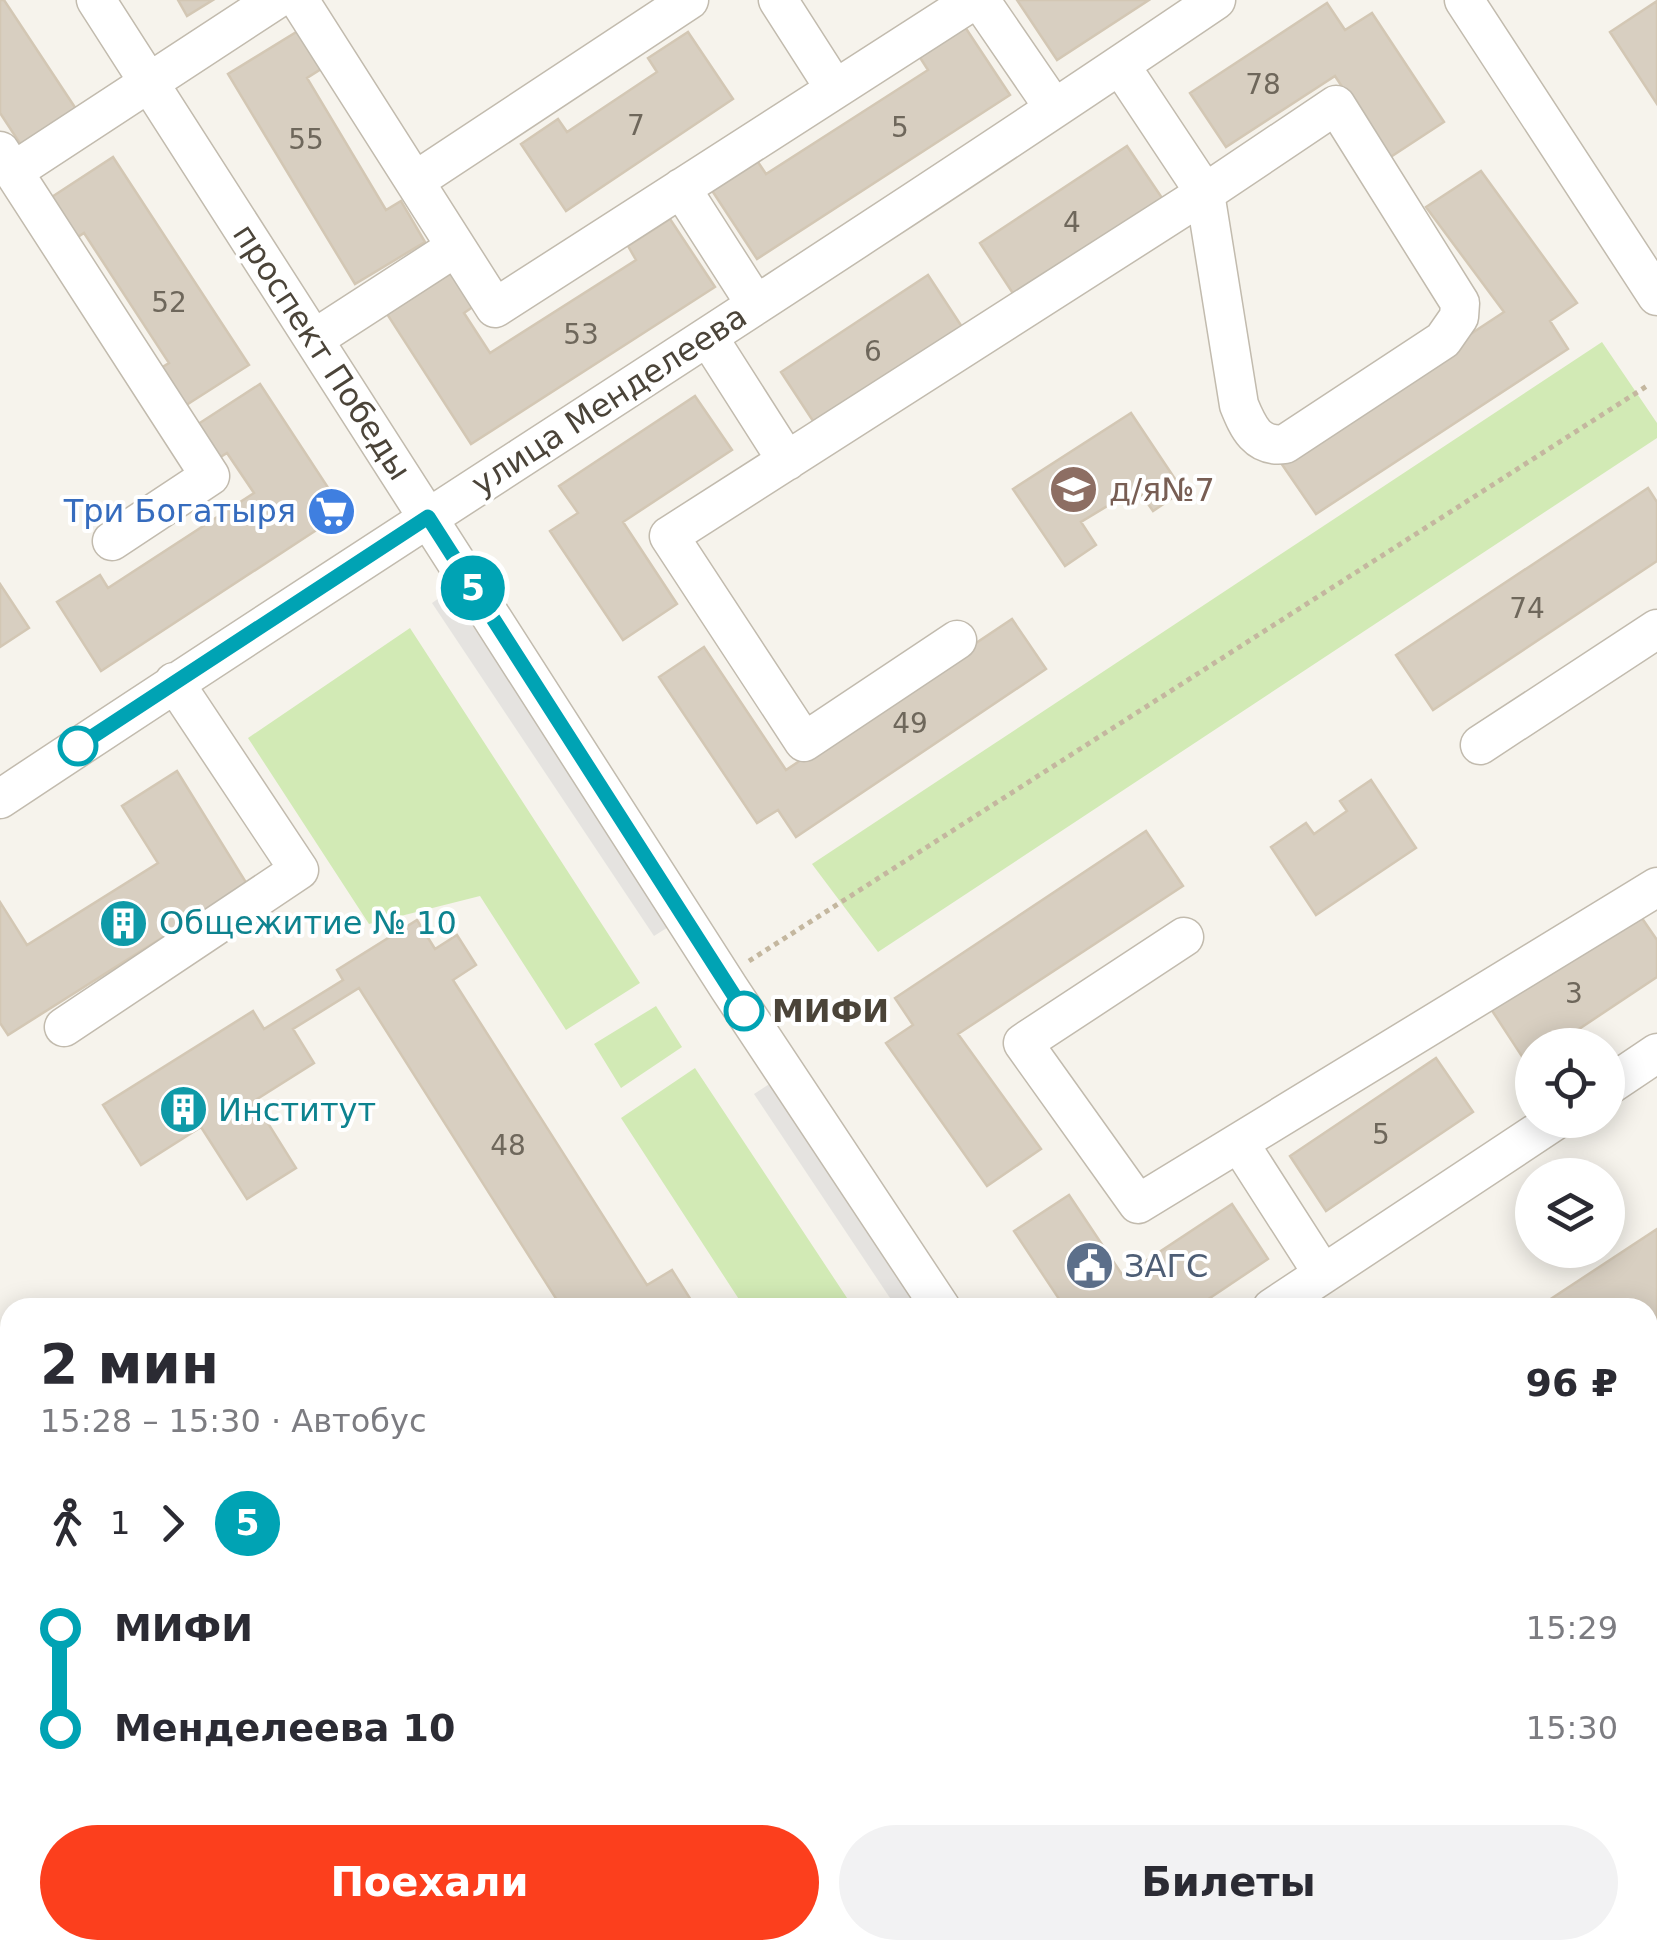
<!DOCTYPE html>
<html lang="ru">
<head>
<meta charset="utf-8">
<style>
	body { margin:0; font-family:"DejaVu Sans",sans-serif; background:#f2f2f3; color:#2b2b33; height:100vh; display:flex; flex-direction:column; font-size:38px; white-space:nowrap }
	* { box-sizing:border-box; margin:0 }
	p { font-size:32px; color:#7c7c81 }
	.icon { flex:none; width:55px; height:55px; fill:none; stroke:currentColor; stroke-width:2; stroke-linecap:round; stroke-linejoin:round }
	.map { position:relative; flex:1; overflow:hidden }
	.sheet { position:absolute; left:0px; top:1298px; width:1658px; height:662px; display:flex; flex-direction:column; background:#fff; border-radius:30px 30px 0 0; box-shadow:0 5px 25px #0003 }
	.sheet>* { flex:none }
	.badge { padding:0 20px; border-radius:32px; font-size:35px; line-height:65px }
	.tools { position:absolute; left:1515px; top:1028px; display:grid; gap:20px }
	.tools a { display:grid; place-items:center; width:110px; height:110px; border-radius:50%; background:#fff; box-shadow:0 5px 25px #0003; font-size:50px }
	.map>.badge { position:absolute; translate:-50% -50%; box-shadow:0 0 0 5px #fff }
	.legs { display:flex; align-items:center; gap:15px; height:110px; padding:0 40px; font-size:32px }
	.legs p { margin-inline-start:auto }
	.overview { display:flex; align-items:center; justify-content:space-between; height:170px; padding:0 40px }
	h1 { font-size:55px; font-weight:700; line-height:75px }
	.button { display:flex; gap:20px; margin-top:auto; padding:20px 40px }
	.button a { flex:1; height:115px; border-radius:60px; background:#fc3f1d; color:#fff; font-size:40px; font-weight:700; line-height:115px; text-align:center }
	.button a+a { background:#f2f2f3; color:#2b2b33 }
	ul { padding:0 40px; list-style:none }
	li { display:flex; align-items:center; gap:35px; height:100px; font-size:38px }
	li i { display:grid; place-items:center; width:15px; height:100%; margin:0 12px; background:currentColor }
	li i::after { content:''; width:25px; height:25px; margin:-12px; border:8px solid; border-radius:50%; background:#fff }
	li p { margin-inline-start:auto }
	li:first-child i { background:linear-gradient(#0000 50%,currentColor 0) }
	li:last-child i { background:linear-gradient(currentColor 50%,#0000 0) }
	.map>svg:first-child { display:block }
	.green { fill:#d2eab5 }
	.parking { fill:#e5e3e0 }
	.building { fill:#d8cfc1; stroke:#d3c7b4; stroke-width:2.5 }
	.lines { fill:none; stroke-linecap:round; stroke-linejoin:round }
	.minor-casing { stroke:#c2bbae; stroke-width:41 }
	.path { stroke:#c4b79f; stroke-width:5; stroke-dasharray:5 5; stroke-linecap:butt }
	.minor { stroke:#fff; stroke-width:38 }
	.line-1-casing { stroke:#fff; stroke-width:22 }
	.line-1 { stroke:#00a3b4; stroke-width:15 }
	.stop-1-dot { fill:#fff; stroke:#00a3b4; stroke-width:5 }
	.labels { text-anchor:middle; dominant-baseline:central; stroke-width:8; stroke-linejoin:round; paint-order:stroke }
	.number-label { font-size:28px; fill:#6e675b }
	.street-label { font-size:32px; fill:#4b4439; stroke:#fff }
	.education-label { font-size:32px; fill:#785e54; stroke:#fff; text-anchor:start }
	.shop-label { font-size:32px; fill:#366cbe; stroke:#fff; text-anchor:end }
	.culture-label { font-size:32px; fill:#0d838f; stroke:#fff; text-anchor:start }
	.stop-label { font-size:32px; font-weight:bold; fill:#4b4439; stroke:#fff; text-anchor:start }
	.service-label { font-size:32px; fill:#4e5e75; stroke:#fff; text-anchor:start }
</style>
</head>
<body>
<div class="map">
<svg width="1657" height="1959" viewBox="0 0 1657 1959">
	<rect width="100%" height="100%" fill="#f6f3ec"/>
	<path class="green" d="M1602,342L1657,423V438L878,952L812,864Z
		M410,628L640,983L566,1030L480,896L369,924L248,738Z
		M656,1006L682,1047L621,1088L594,1044Z
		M695,1068L853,1307H744L621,1118Z"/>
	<path class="parking" d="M449,591L673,924L654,936L432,603Z
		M771,1083L922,1307H896L754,1094Z"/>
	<path class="building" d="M0,0H4L76,109L21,145L0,113Z
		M178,0H213L187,16Z
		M1017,0H1149L1057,60Z
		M1657,1V104L1610,32Z
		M1327,3L1345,30L1372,13L1444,122L1389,158L1335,76L1226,147L1190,93Z
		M963,24L1010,95L757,259L711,189L756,159L766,174L928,70L917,53Z
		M298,31L321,69L307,78L386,210L401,201L425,242L355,284L228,74Z
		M688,32L733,99L566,211L521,144L558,119L567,132L657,72L648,58Z
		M1127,146L1164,201L1016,298L980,243Z
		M113,157L249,365L180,409L156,371L169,363L84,233L70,242L44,202Z
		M1481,171L1577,303L1550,321L1568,349L1316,514L1279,460L1504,312L1426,207Z
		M670,219L715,287L471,444L387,314L456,270L477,304L464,313L490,353L636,260L628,246Z
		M928,275L964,330L817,427L781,372Z
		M260,384L344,512L101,671L57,602L100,575L108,588L254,493L227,453L214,461L192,428Z
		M695,396L732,450L623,522L677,604L623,640L550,531L578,513L559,486Z
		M1131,413L1183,491L1153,511L1137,488L1081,522L1096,545L1065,566L1013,489Z
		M1648,488L1657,502V561L1433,710L1396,655Z
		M0,584L29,628L0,647Z
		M1012,619L1046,669L796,837L778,810L757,823L659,677L704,647L786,770Z
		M177,771L247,884L8,1035L0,1023V902L27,945L158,863L122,806Z
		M1371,780L1416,848L1316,915L1271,847L1306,823L1314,834L1347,811L1340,801Z
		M1146,831L1183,886L958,1034L1041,1149L987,1186L886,1043L913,1025L895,998Z
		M1637,911L1657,940V977L1555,1045H1532V1060L1527,1064L1491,1009Z
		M417,920L435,949L457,935L476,965L453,980L647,1285L672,1270L696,1308H562L359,988L293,1029L314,1063L254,1101L296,1168L247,1199L201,1127L141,1165L103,1105L253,1011L264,1029L343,980L337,970Z
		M1436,1058L1473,1112L1326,1211L1290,1156Z
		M1069,1195L1123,1276L1232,1204L1268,1259L1195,1308H1065L1014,1231Z
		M1657,1229V1319L1648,1325V1308H1537Z
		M1657,1430V1486L1648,1472V1436Z
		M10,1550V1640L0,1625V1556Z
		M1657,1664V1701L1648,1688V1671Z
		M1657,1845V1924L1648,1931V1852Z
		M453,1950H551L556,1958L459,1959Z
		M680,1950H791L778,1959H686Z
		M1111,1950H1129L1136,1959H1098Z
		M1462,1950H1542L1548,1959H1469Z"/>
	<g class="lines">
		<defs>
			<path id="minor" d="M96,0L729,988L941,1308
				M299,0L495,308L974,0
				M778,0L835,89
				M980,0L1054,108
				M1464,0L1657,296
				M0,151L210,476L112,541
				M14,171L275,0
				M415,181L689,0
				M681,188L756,305
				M708,337L787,461
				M314,339L456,247
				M957,640L804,742L669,536L1205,193L1336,105L1460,303L1459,317L1443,340L1285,444C1257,448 1248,427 1239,405L1205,193L1120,65
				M1480,745L1657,629
				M0,799C404,530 815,272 1216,0
				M1184,937L1023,1043L1138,1204L1657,887
				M64,1027L299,870L174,682
				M1608,1086L1657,1053
				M1239,1143L1323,1274
				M1272,1308L1556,1120
				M0,1459L10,1474
				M1648,1639L1657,1632
				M1648,1773L1657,1767
				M0,1778L10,1794
				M108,1950L114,1959
				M438,1950L443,1959
				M1183,1950L1189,1959
				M1366,1950L1372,1959
				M1585,1950L1592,1959
				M293,1959L306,1950
				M587,1959L602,1950
				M1220,1959L1234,1950"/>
		</defs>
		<use href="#minor" class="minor-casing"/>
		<path class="path" d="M749,961L1647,386"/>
		<use href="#minor" class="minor"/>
	</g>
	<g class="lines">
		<defs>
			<path id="line-1" d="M78,746L428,517L744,1011"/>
		</defs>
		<use href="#line-1" class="line-1-casing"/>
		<use href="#line-1" class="line-1"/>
	</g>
	<defs>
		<symbol id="school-disc" viewBox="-11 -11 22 22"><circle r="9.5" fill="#8d6e63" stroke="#fff"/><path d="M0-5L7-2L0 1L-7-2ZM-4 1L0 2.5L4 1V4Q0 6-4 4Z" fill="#fff"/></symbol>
		<symbol id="supermarket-disc" viewBox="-11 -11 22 22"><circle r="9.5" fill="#3f7fe0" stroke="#fff"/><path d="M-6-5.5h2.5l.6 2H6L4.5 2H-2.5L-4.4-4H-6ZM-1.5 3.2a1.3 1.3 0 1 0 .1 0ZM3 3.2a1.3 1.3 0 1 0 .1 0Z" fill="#fff"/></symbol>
		<symbol id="building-disc" viewBox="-11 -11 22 22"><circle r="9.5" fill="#0f9aa8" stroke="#fff"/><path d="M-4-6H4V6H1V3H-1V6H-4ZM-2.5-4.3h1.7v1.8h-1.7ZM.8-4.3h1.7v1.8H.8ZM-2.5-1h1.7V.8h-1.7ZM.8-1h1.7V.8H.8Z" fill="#fff"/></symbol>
		<symbol id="civic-disc" viewBox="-11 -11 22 22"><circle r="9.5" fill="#5c6f8a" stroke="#fff"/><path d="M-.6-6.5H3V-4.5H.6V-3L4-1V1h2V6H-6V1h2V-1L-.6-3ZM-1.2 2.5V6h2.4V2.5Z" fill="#fff"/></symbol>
	</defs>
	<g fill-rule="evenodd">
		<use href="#school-disc" x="1046" y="462" width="55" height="55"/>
		<use href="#supermarket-disc" x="304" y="484" width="55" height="55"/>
		<use href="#building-disc" x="96" y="896" width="55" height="55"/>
		<use href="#building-disc" x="156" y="1082" width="55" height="55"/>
		<use href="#civic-disc" x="1062" y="1238" width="55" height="55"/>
	</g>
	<g class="stop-1-dot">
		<circle cx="78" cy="746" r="18"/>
		<circle cx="744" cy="1011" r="18"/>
	</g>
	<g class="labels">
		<g class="number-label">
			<text x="1263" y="84">78</text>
			<text x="636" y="125">7</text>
			<text x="900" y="127">5</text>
			<text x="306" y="139">55</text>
			<text x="1072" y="222">4</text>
			<text x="169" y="302">52</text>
			<text x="581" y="334">53</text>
			<text x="873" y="351">6</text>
			<text x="1527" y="608">74</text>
			<text x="910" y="723">49</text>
			<text x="1574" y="993">3</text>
			<text x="1381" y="1134">5</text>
			<text x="508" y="1145">48</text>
		</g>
		<g class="street-label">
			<text transform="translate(322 352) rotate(57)">проспект Победы</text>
			<text transform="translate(609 400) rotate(-33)">улица Менделеева</text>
		</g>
		<g class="education-label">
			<text x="1109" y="490">д/я№7</text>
		</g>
		<g class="shop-label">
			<text x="296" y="511">Три Богатыря</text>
		</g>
		<g class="culture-label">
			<text x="159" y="923">Общежитие № 10</text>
			<text x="218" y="1110">Институт</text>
		</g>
		<g class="stop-label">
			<text x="772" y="1011">МИФИ</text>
		</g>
		<g class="service-label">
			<text x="1124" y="1266">ЗАГС</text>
		</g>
	</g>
</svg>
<div class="tools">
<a><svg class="icon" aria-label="locate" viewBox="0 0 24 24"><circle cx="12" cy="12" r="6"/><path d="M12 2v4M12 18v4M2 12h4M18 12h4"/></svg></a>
<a><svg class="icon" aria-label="layers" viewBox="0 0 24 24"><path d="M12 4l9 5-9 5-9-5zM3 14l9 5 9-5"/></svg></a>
</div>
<b class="badge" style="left:473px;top:588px;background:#00a3b4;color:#fff">5</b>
<section class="sheet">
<div class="overview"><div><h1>2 мин</h1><p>15:28 – 15:30 · Автобус</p></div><b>96 ₽</b></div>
<div class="legs"><svg class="icon" aria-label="walk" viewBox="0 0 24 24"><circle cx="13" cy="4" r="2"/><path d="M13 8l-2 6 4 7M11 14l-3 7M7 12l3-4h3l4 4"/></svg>1<svg class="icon" aria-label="forward" viewBox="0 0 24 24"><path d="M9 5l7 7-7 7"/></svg><b class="badge" style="background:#00a3b4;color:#fff">5</b></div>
<ul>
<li><i style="color:#00a3b4"></i><b>МИФИ</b><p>15:29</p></li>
<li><i style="color:#00a3b4"></i><b>Менделеева 10</b><p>15:30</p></li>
</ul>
<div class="button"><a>Поехали</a><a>Билеты</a></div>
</section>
</div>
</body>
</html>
